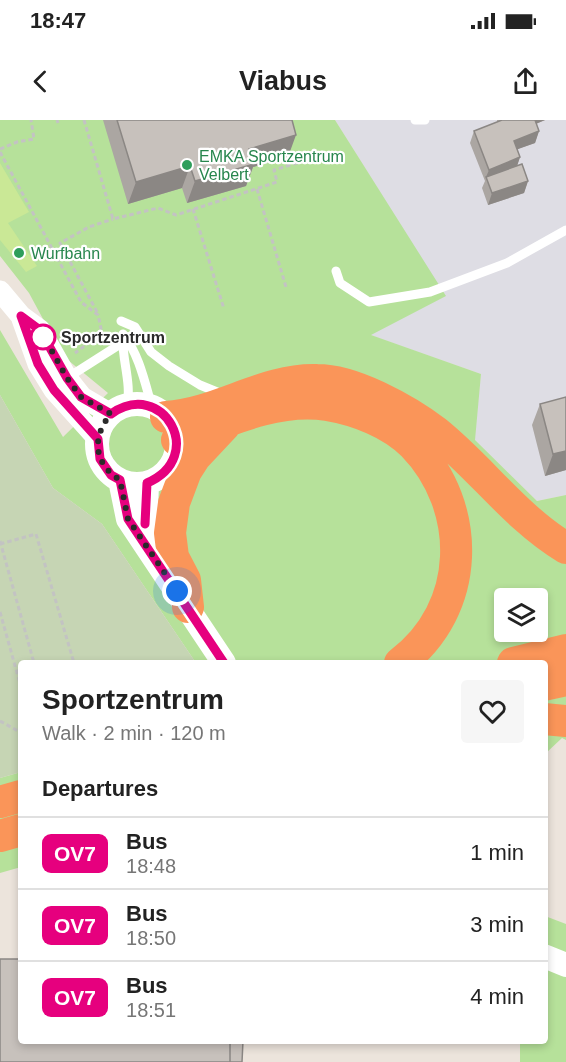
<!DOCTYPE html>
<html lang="en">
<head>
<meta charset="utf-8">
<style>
	body { margin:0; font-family:Arial,sans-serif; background:#f6f6f6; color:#222; height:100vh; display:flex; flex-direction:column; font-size:22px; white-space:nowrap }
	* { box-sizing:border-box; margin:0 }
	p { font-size:20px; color:#767676 }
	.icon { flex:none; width:33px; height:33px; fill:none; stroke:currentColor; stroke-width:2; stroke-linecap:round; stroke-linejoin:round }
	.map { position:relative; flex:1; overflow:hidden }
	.panel { position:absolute; left:18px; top:540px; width:530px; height:384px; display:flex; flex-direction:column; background:#fff; border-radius:6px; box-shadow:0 3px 9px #0003 }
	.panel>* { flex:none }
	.badge { padding:0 12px; border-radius:9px; font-size:21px; line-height:39px }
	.tools { position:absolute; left:494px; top:468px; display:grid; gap:12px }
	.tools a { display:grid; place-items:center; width:54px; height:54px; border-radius:6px; background:#fff; box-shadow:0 3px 9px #0003; font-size:30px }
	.you { position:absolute; width:30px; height:30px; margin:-15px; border:4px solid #fff; border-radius:50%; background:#1a73e8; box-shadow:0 0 0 9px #1a73e833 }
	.map>.badge { position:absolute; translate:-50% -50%; box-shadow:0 0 0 3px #fff }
	h2 { padding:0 24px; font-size:22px; line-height:54px }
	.round { display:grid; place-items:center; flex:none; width:63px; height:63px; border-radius:6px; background:#f6f6f6 }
	.head { display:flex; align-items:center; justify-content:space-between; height:102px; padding:0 24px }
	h1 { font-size:28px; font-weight:700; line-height:45px }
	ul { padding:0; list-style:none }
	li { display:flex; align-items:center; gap:18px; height:72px; padding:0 24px; border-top:2px solid #e0e0e0 }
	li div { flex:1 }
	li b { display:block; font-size:22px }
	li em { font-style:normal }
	li .badge { min-width:66px; font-weight:700; text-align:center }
	.status { display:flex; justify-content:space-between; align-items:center; height:42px; padding:0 30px; background:#fff; direction:ltr }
	.status svg { height:16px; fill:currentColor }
	header { display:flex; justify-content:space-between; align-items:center; height:78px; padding:0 24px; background:#fff; font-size:27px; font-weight:700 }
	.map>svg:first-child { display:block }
	.industrial { fill:#dedde4 }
	.green { fill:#b6e19a; fill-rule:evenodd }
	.cemetery { fill:#c6d5b4 }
	.pitch { fill:#cae896 }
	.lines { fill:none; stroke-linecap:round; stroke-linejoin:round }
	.path { stroke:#c3c3c3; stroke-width:3; stroke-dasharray:4.5 3; stroke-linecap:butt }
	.service { stroke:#fff; stroke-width:9 }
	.tertiary { stroke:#fff; stroke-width:21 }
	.secondary { stroke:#fff; stroke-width:24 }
	.motorway { stroke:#fa9559; stroke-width:32 }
	.wall { fill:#aba6a2 }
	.shaded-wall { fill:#8b8784 }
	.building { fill:#c7c1bc; stroke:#8b8784; stroke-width:1.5 }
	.line-casing { stroke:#fff; stroke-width:14 }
	.line { stroke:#e6007e; stroke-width:9 }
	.walk { stroke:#2a2a2a; stroke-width:6; stroke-dasharray:0 10.8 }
	.leisure-dot { fill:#2e9e5b; stroke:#fff; stroke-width:2 }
	.stop-dot { fill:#fff; stroke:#e6007e; stroke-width:3 }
	.labels { text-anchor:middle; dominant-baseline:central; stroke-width:4.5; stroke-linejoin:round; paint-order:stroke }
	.leisure-label { font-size:16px; fill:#27864d; stroke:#fff; text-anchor:start }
	.stop-label { font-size:16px; font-weight:bold; fill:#2a2a2a; stroke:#fff; text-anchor:start }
</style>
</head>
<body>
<div class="status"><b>18:47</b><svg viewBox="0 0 49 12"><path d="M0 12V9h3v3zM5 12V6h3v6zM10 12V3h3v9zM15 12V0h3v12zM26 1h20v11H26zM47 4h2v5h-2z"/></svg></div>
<header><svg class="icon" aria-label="back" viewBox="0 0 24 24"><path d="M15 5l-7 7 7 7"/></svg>Viabus<svg class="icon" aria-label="share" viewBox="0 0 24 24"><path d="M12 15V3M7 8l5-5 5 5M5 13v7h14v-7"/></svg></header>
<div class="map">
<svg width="566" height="942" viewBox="0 0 566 942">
	<rect width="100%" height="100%" fill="#ece4dc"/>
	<path class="industrial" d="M335,0H566V375L537,381L474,320L481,254L370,215L445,176Z"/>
	<path class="green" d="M0,0H335L446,176L371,215L481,254L475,320L537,381L566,375V620L562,618L545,634L544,543H196L102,404L53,368L0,275V210L63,317L108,273L63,236L29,173L0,136ZM504,478H537V512H504Z
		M21,652V747L0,753V658Z
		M545,796L566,804V942H520V921H544Z"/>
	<path class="cemetery" d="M0,275L53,368L102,404L196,543H21V652L0,658Z"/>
	<path class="pitch" d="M0,43L29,92L8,103L37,146L26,152L0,120Z"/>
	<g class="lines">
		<path class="path" d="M57,0L58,3
			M84,0L113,99L158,88L176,95L277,62L274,50L330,33
			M0,29L17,22L34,19L31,0
			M0,32L81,182L98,195L102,213L75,233
			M257,69L286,167
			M193,89L224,189
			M97,192L60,123L89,107L113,99
			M0,421L34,543
			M0,424L36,414L74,543
			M0,492L21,567
			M0,601L18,611L21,605"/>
		<path class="service" d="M415,0H425
			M336,151L340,163L369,182L430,172L507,143L566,110
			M121,201L135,207L151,232L169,246L200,265L222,274
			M123,214C139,234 145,263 152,287
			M123,214C121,238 132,262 127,286
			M67,258L122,223"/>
		<path class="tertiary" d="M0,171L21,196L40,210L67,258L82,277L111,294
			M22,199L38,244L54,270L98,319"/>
		<path class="secondary" d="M97 324a40 40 0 1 1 80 0a40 40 0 1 1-80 0Z
			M120,360L128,399L224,543
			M145,421L147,363
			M544,836L566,845"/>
		<path class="motorway" d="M166,297C218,294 265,258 317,260C338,260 359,268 378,277C399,287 418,298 436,312C481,348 516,398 566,428
			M177,320C223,303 276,277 327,285C357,290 391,303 413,325C473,387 472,489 400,543
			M188,487L185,460L173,437L170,413L174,383L186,351L195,337L225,305
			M513,543L566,530
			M544,565L566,560
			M544,599L566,601
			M0,682L21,676
			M0,716L21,710"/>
	</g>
	<path class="wall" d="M103,0H292L288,37L253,47L246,66L187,83L182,68L128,84Z
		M497,0H545L536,4L539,11L535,23L517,29L520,37L517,46L528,61L524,73L488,85L482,68L485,61L470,23L474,11L497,2Z
		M540,284L566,350L545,356L532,305Z"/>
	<path class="shaded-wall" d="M531,0H545L528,7Z
		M539,11L535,23L510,32L514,21Z
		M296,15L288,37L253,47L246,66L187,83L195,61L249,29Z
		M520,37L516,49L486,57L489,50Z
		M190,46L182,68L128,84L136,62Z
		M528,61L524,73L488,85L492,73Z
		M566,331V350L545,356L553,334Z"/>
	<path class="building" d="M117,0H292L296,15L249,29L254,44L195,61L190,46L136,62Z
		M502,0H535L539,11L514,21L520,37L489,50L474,11Z
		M522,44L528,61L492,73L486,57Z
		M566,277V331L553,334L540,284Z
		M0,839H21V921H230V942H0Z
		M230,921H243L242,942H230Z"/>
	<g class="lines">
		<defs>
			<path id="line" d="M145,404L147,363C208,337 163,257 111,294L81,277L67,258L40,210L21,196L38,244L54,270L98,319L100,339L111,355L120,360L128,399L224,543"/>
		</defs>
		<use href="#line" class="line-casing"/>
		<use href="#line" class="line"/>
		<path class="walk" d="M43,217L40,210L67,258L81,277L111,294C91,317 94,344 120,360L128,399L177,471"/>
	</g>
	<g class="leisure-dot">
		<circle cx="187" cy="45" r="6"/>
		<circle cx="19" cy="133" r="6"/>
	</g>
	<circle class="stop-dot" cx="43" cy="217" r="12"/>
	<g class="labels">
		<g class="leisure-label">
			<text x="199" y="36">EMKA Sportzentrum<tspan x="199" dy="18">Velbert</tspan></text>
			<text x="31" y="133">Wurfbahn</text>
		</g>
		<g class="stop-label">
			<text x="61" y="217">Sportzentrum</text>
		</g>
	</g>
</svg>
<div class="tools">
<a><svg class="icon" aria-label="layers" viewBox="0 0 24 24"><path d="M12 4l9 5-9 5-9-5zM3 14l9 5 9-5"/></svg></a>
</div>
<div class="you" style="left:177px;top:471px"></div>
<section class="panel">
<div class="head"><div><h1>Sportzentrum</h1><p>Walk · 2 min · 120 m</p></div><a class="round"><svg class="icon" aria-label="heart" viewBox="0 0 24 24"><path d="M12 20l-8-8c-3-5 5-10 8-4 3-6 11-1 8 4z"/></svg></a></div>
<h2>Departures</h2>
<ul>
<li><span class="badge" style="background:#e6007e;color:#fff">OV7</span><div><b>Bus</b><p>18:48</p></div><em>1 min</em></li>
<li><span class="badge" style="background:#e6007e;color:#fff">OV7</span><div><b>Bus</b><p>18:50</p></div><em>3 min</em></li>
<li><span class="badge" style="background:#e6007e;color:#fff">OV7</span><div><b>Bus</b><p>18:51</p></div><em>4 min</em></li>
</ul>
</section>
</div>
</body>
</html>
